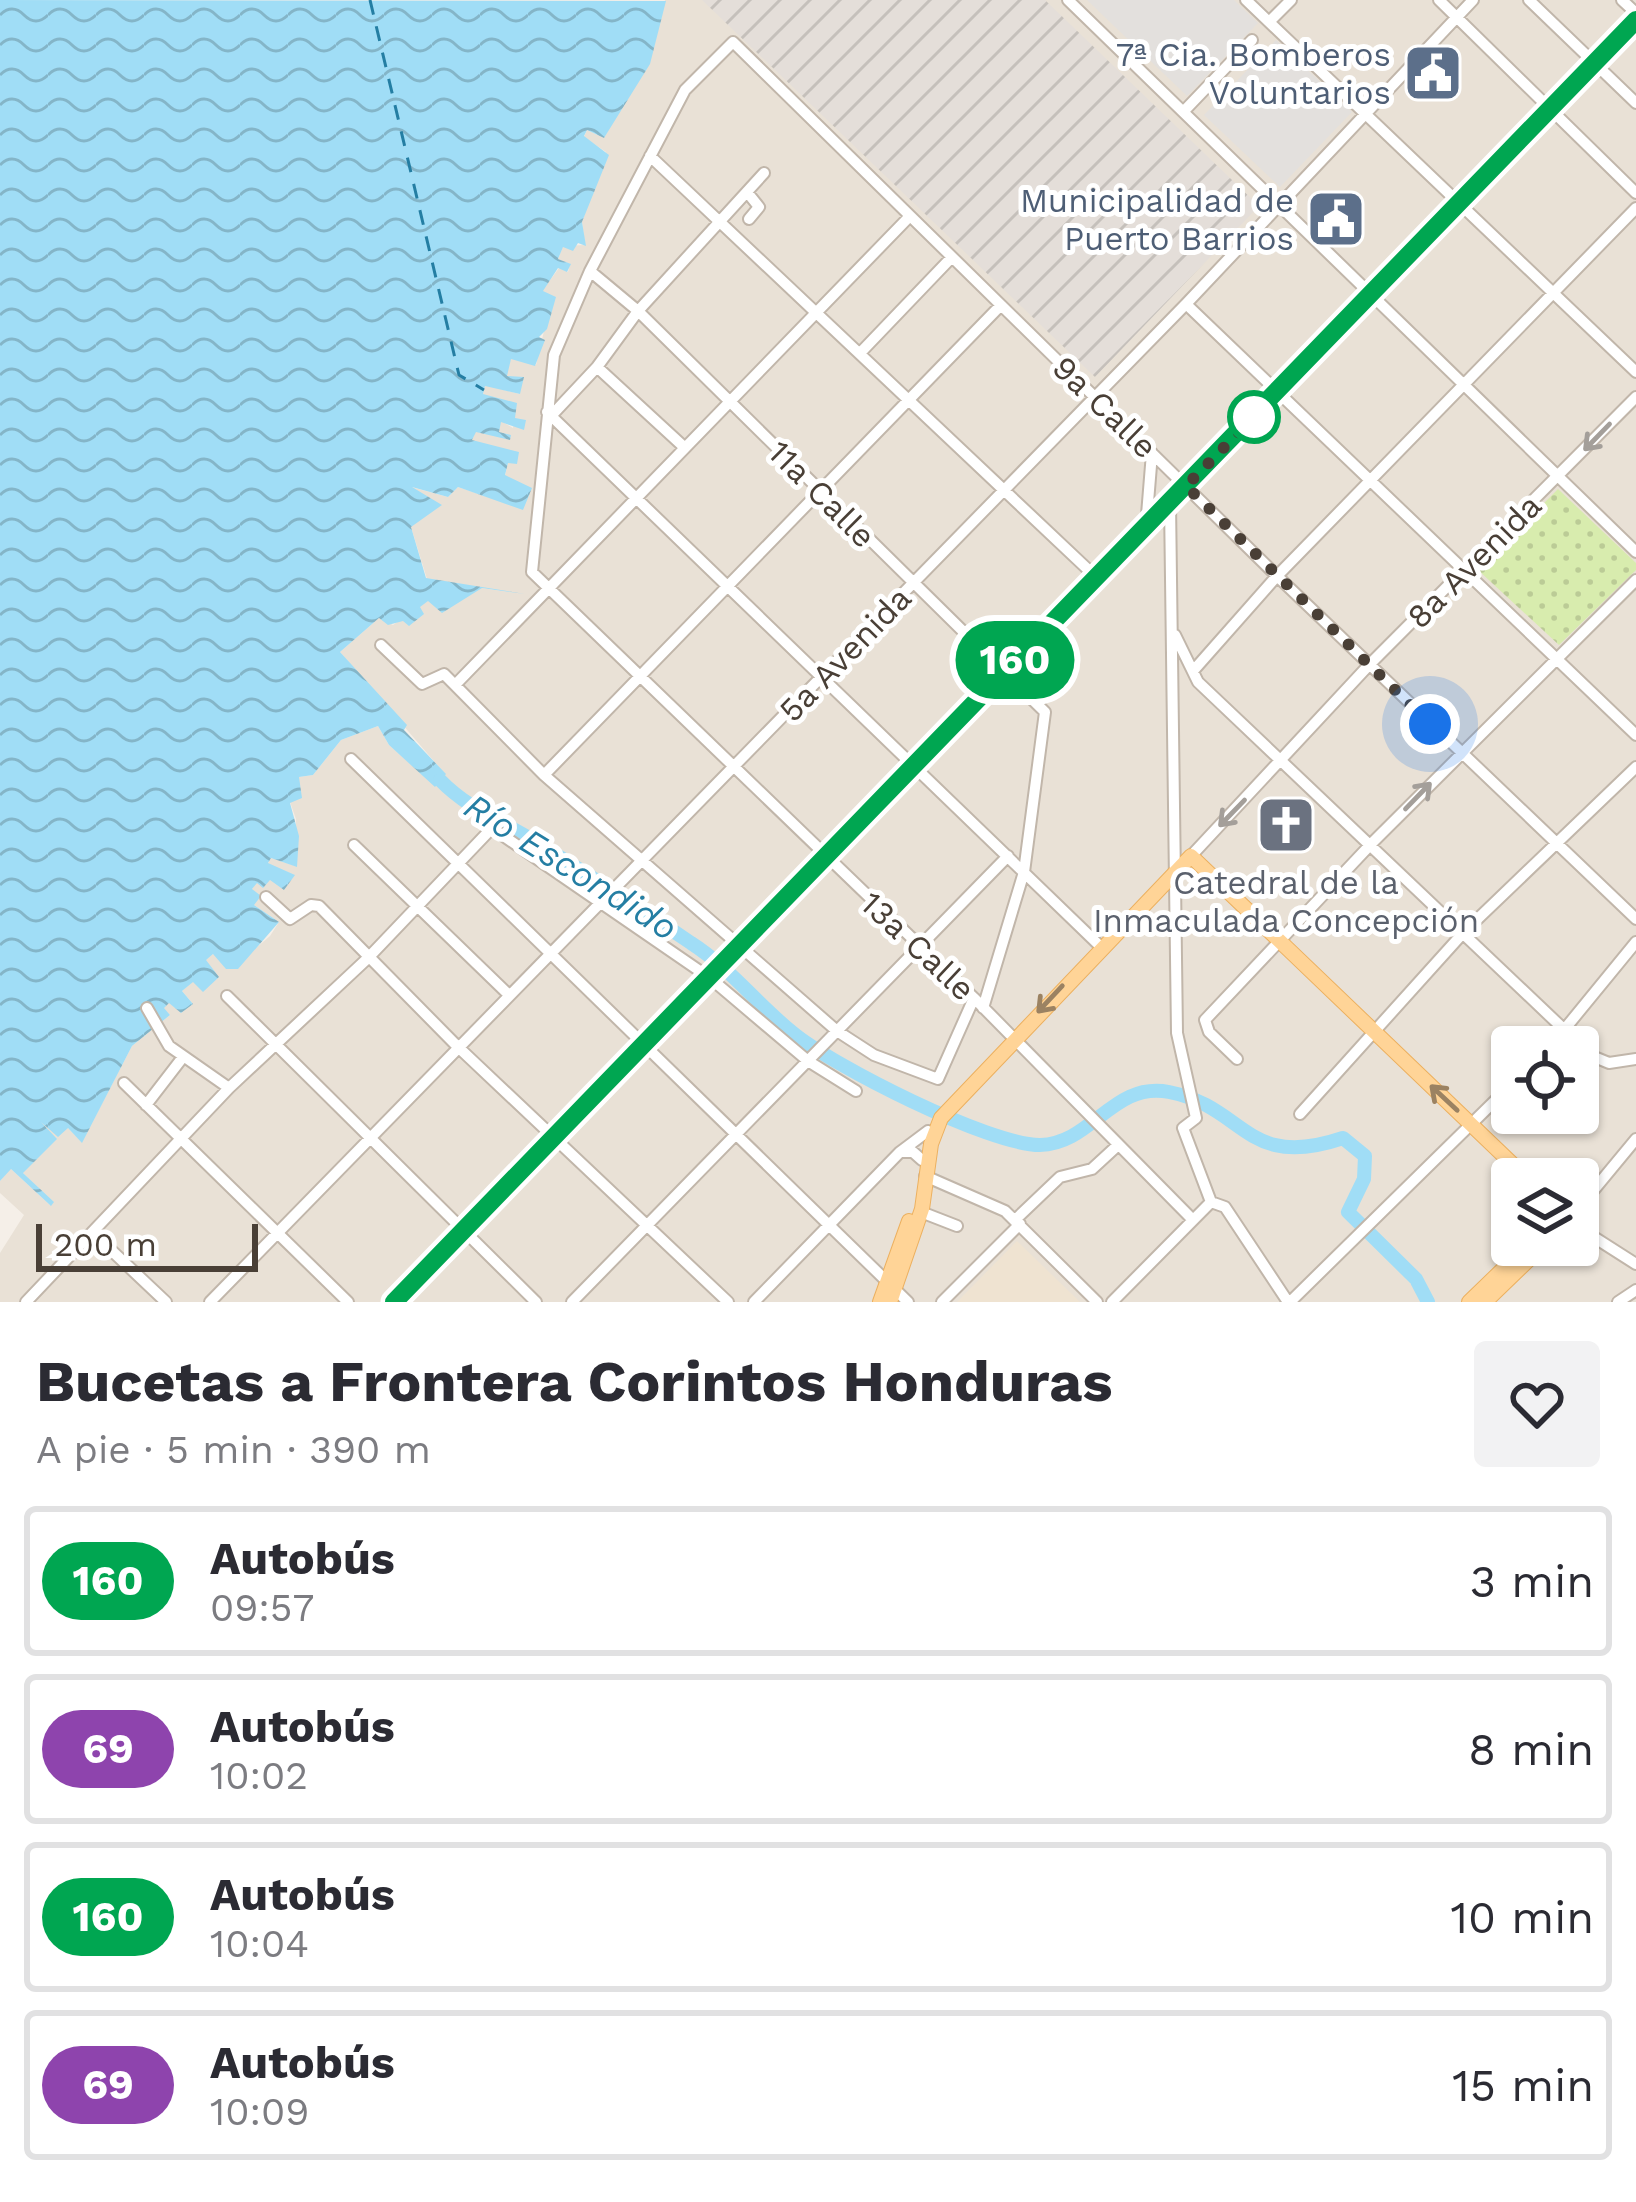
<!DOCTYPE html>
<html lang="es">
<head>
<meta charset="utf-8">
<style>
	body { margin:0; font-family:"Work Sans",sans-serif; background:#f2f2f3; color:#2b2b33; height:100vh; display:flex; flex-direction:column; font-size:45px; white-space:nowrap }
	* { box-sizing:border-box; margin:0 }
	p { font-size:39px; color:#7c7c81 }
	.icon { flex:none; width:66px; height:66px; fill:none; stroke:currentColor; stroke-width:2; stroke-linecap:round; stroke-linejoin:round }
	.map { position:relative; height:1302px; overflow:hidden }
	.details { display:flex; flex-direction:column; background:#fff; flex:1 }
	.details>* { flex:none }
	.badge { padding:0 24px; border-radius:39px; font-size:42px; line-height:78px }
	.fabs { position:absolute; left:1491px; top:1026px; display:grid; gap:24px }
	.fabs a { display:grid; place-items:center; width:108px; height:108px; border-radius:12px; background:#fff; box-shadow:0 3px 9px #0004; font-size:60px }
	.scale { position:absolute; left:36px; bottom:30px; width:222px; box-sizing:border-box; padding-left:12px; border:6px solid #493f36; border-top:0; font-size:33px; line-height:42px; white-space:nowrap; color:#493f36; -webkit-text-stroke:9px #fff; paint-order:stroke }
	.you { position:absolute; width:60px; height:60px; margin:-30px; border:9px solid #fff; border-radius:50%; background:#1a73e8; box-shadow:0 0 0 18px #1a73e833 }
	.map>.badge { position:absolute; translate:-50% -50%; box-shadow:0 0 0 6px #fff }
	.round { display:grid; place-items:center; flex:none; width:126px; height:126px; border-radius:12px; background:#f2f2f3 }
	.head { display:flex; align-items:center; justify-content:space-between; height:204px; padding:0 36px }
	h1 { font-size:57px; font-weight:700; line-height:90px }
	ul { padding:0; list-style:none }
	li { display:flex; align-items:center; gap:36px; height:150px; margin:0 24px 18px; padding:0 12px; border:6px solid #e1e1e2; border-radius:12px }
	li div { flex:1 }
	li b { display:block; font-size:45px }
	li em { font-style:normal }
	li .badge { min-width:132px; font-weight:700; text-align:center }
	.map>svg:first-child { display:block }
	.residential { fill:#e9e1d6; fill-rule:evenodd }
	.industrial { fill:url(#industrial-furrows) }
	.education { fill:#efe3d1 }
	.grass { fill:url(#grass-dots) }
	.parking { fill:#e3e0dd }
	.water { fill:url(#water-waves) }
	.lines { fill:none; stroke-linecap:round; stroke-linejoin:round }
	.river { stroke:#a0ddf6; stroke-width:14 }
	.ferry { stroke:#247ea3; stroke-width:3; stroke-dasharray:15 12; stroke-linecap:butt }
	.minor-casing { stroke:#c1b6aa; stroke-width:14 }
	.major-casing { stroke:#ecb05f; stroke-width:16 }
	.minor { stroke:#fff; stroke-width:10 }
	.major { stroke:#ffd497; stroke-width:14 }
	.oneway { stroke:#a49f9a }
	.oneway2 { stroke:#9b8262 }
	.line-casing { stroke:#fff; stroke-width:27 }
	.line { stroke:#00a651; stroke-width:18 }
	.walk { stroke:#493f36; stroke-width:12; stroke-dasharray:0 21.6 }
	.stop-dot { fill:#fff; stroke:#00a651; stroke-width:6 }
	.labels { text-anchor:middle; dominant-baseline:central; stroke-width:10; stroke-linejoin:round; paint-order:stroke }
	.service-label { font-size:33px; fill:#4e5e75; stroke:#fff; text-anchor:end }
	.street-label { font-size:33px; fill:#493f36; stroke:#fff }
	.worship-label { font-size:33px; fill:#5b616d; stroke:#fff }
	.water-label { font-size:36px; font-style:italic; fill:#247ea3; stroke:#fff }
</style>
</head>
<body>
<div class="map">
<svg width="1636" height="1302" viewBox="0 0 1636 1302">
	<defs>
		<pattern id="industrial-furrows" width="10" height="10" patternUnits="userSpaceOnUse" patternTransform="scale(3)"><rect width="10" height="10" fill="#e4ded9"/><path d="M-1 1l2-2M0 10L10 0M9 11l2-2" fill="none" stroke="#c5c0bb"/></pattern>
		<pattern id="grass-dots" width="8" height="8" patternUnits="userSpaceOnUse" patternTransform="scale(3)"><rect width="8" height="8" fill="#d8ecae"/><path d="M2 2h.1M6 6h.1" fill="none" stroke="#bbcb96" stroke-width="1.8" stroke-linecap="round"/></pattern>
		<pattern id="water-waves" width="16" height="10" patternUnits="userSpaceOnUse" patternTransform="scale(3)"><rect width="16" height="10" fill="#a0ddf6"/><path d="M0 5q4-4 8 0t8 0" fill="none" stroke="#84b5c8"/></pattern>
	</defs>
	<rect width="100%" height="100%" fill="#f5efe8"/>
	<path class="residential" d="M665,0H1636V1302H0V1253L24,1215L0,1193V1181L10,1168L50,1205L53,1202L23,1173L40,1122L68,1128L82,1142L132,1046L170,1015L163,1008L169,1002L181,1013L193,1004L182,991L193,981L219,978L205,960L213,954L235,966L270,936L279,922L254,905L252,889L256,883L294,875L268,864L270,858L296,866V819L290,802L299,777L313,775L341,740L378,726L389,745L436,786L445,774L340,652L379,618L393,625L428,600L482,588L524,594L427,579L411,527L424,514L411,487L448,497L458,487L523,509L505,476L508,462L472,440L475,431L498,432L501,421L513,428L514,418L483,394L485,385L520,394L506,376L511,358L536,365L548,314L542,291L559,268L568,272L570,264L558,259L563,246L585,245L582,222L606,152L584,137L587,130L604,138L654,46ZM1512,1047H1578V1113H1512ZM1512,1179H1578V1245H1512Z"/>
	<path class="industrial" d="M702,0H1045L1259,206L1095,377Z"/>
	<path class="education" d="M1017,1241L1080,1302H957Z"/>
	<path class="grass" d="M1558,489L1636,563V570L1559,645L1478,570Z"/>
	<path class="parking" d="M1087,0H1234L1258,23L1187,96Z
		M1276,40L1352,112L1280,187L1204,115Z"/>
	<path class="water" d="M0,0L666,1L650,64L604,138L587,130L584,136L609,155L582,222L586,246L578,243L573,251L563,247L558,259L571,264L567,272L558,268L543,291L556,297L547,329L539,337L545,340L535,366L511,359L507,376L524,377L520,394L485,386L483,394L517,403L515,418L526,420L524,430L501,422L499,432L511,435L510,440L476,432L472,440L519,452L517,464L508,463L505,475L532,488L523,510L458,487L448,497L412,487L442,505L411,527L426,578L525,594L482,588L442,613L428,601L420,607L424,614L409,626L403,621L388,625L379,618L340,652L407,725L404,730L446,774L435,787L389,745L378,726L341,740L313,775L299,777L302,798L290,803L299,836L297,867L271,858L268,863L295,875L284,890L270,880L263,888L257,883L252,889L261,896L254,905L279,922L238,969H226L213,954L206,960L219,977L203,992L193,982L182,991L193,1004L181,1013L169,1003L164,1008L170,1015L132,1046L82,1143L68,1128L58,1137L41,1122L57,1139L23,1173L54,1202L51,1206L11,1169L0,1181Z"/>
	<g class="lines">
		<path class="river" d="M440,780C469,810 504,822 539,844C590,876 641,909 691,943C730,968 757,1004 793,1033C833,1066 989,1145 1040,1145C1092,1144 1113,1081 1169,1092C1246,1107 1245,1171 1343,1138L1365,1156L1364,1179L1348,1212L1416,1279L1428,1302"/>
		<path class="ferry" d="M370,0L459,375L484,390"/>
		<defs>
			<path id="minor" d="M1068,0L1636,552
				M1246,0L1636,372
				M1439,0L1636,193
				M1529,0L1636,103
				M1622,0L1636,13
				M1269,22L1291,0
				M1184,111L1252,40
				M650,156L1097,578
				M747,192L759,207L749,219
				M590,271L638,311L1045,712L1024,872L983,1008
				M1186,304L1636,735
				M862,351L952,257
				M597,367L684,447
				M547,412L1100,946
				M551,416L597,367L638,311L764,173
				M1170,503L1177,1033L1196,1118L1183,1128L1211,1202
				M1146,527L1152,453
				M1175,635L1198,682L1592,1056L1609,1063L1636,1059
				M381,645L422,684L444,674L544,775L837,1031L874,1055L938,1079L974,998
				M1193,671L1277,576L1636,208
				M455,685L910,216
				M351,759L908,1302
				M544,775L1001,305
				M354,845L508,994
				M1191,856L1369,665L1636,397
				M266,897L290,919L311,905L319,906L457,1046L728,1302
				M227,996L536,1302
				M147,1008L169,1046L229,1088
				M1550,1047L1636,942
				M1237,1059L1209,1032L1205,1020L1372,843L1636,580
				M124,1083L348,1302
				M146,1105L183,1057
				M1300,1114L1464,932L1636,767
				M900,1152H913L922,1160
				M925,1176L1005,1211L1097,1302
				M1578,1192L1595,1184
				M1211,1202L1225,1207L1288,1302
				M1578,1209L1636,1139
				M921,1212L957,1226
				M1016,1219L1060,1177L1092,1169L1117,1146
				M1192,1219L974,998L532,572L554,355L590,271L685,90L733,42L1277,576L1636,919
				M1578,1227L1636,1264
				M93,1233L166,1302
				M26,1302L229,1088L368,958L492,828L710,978L808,1061L856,1091
				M210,1302L1186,304L1473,0
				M394,1302L1636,19
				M572,1302L1008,856
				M754,1302L900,1152L928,1131
				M942,1302L1020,1224
				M1112,1302L1211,1202
				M1290,1302L1512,1084
				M1618,1302L1636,1290"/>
			<path id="major" d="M880,1302L909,1221
				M890,1302L922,1209L931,1144L941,1118L1191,856L1528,1179
				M1469,1302L1528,1245
				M1485,1302L1544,1245"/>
		</defs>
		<use href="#minor" class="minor-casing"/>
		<use href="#major" class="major-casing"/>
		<use href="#minor" class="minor"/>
		<use href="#major" class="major"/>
	</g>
	<defs><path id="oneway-shaft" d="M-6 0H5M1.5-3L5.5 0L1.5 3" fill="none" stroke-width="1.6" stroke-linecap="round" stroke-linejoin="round" transform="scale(3)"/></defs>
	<g class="oneway">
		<use href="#oneway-shaft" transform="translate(1597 437) rotate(134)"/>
		<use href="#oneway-shaft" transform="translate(1418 796) rotate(-46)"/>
		<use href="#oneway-shaft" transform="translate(1232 813) rotate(134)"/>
	</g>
	<g class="oneway2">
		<use href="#oneway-shaft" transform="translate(1050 999) rotate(133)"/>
		<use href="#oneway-shaft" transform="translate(1444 1098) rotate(-137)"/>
	</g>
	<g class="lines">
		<defs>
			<path id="line" d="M394,1302L1636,20"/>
		</defs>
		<use href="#line" class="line-casing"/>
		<use href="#line" class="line"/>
		<path class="walk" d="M1254,417L1186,486L1430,724"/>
	</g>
	<defs>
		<symbol id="civic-square" viewBox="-11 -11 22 22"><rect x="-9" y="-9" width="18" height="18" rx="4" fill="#5c6f8a" stroke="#fff"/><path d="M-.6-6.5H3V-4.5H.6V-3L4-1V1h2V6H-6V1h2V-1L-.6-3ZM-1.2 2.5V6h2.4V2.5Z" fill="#fff"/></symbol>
		<symbol id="church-square" viewBox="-11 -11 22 22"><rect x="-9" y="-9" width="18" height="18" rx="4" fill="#6b7280" stroke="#fff"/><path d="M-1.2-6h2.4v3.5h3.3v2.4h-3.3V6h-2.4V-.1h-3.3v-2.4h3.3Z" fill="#fff"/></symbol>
	</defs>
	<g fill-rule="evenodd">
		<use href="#civic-square" x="1400" y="40" width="66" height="66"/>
		<use href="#civic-square" x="1303" y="186" width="66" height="66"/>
		<use href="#church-square" x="1253" y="792" width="66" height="66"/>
	</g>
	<circle class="stop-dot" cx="1254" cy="417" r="24"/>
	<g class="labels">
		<g class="service-label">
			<text x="1391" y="54">7ª Cia. Bomberos<tspan x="1391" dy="38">Voluntarios</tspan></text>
			<text x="1294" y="200">Municipalidad de<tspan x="1294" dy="38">Puerto Barrios</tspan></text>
		</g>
		<g class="street-label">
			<text transform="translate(1105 407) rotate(44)">9a Calle</text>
			<text transform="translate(822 494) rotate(45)">11a Calle</text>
			<text transform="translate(1474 561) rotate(-45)">8a Avenida</text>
			<text transform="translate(845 654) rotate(-46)">5a Avenida</text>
			<text transform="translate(918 946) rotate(43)">13a Calle</text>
		</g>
		<g class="worship-label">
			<text x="1286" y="882">Catedral de la<tspan x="1286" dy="38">Inmaculada Concepción</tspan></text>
		</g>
		<g class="water-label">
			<text transform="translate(571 867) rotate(32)">Río Escondido</text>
		</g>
	</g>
</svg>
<div class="fabs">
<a><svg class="icon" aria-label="locate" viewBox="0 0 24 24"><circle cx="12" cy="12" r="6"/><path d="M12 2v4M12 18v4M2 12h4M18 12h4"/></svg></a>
<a><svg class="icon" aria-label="layers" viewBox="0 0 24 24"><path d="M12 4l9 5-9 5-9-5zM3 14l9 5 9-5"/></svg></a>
</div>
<div class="scale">200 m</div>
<div class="you" style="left:1430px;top:724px"></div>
<b class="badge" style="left:1015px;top:660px;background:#00a651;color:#fff">160</b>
</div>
<section class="details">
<div class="head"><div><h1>Bucetas a Frontera Corintos Honduras</h1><p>A pie · 5 min · 390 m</p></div><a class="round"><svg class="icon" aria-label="heart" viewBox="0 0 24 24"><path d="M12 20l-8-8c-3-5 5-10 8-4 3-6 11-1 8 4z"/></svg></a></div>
<ul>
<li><span class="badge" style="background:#00a651;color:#fff">160</span><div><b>Autobús</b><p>09:57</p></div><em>3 min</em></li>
<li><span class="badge" style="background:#8e44ad;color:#fff">69</span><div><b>Autobús</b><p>10:02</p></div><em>8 min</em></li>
<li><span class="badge" style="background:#00a651;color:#fff">160</span><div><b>Autobús</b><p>10:04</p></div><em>10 min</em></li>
<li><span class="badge" style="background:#8e44ad;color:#fff">69</span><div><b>Autobús</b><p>10:09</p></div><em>15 min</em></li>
</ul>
</section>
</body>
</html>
